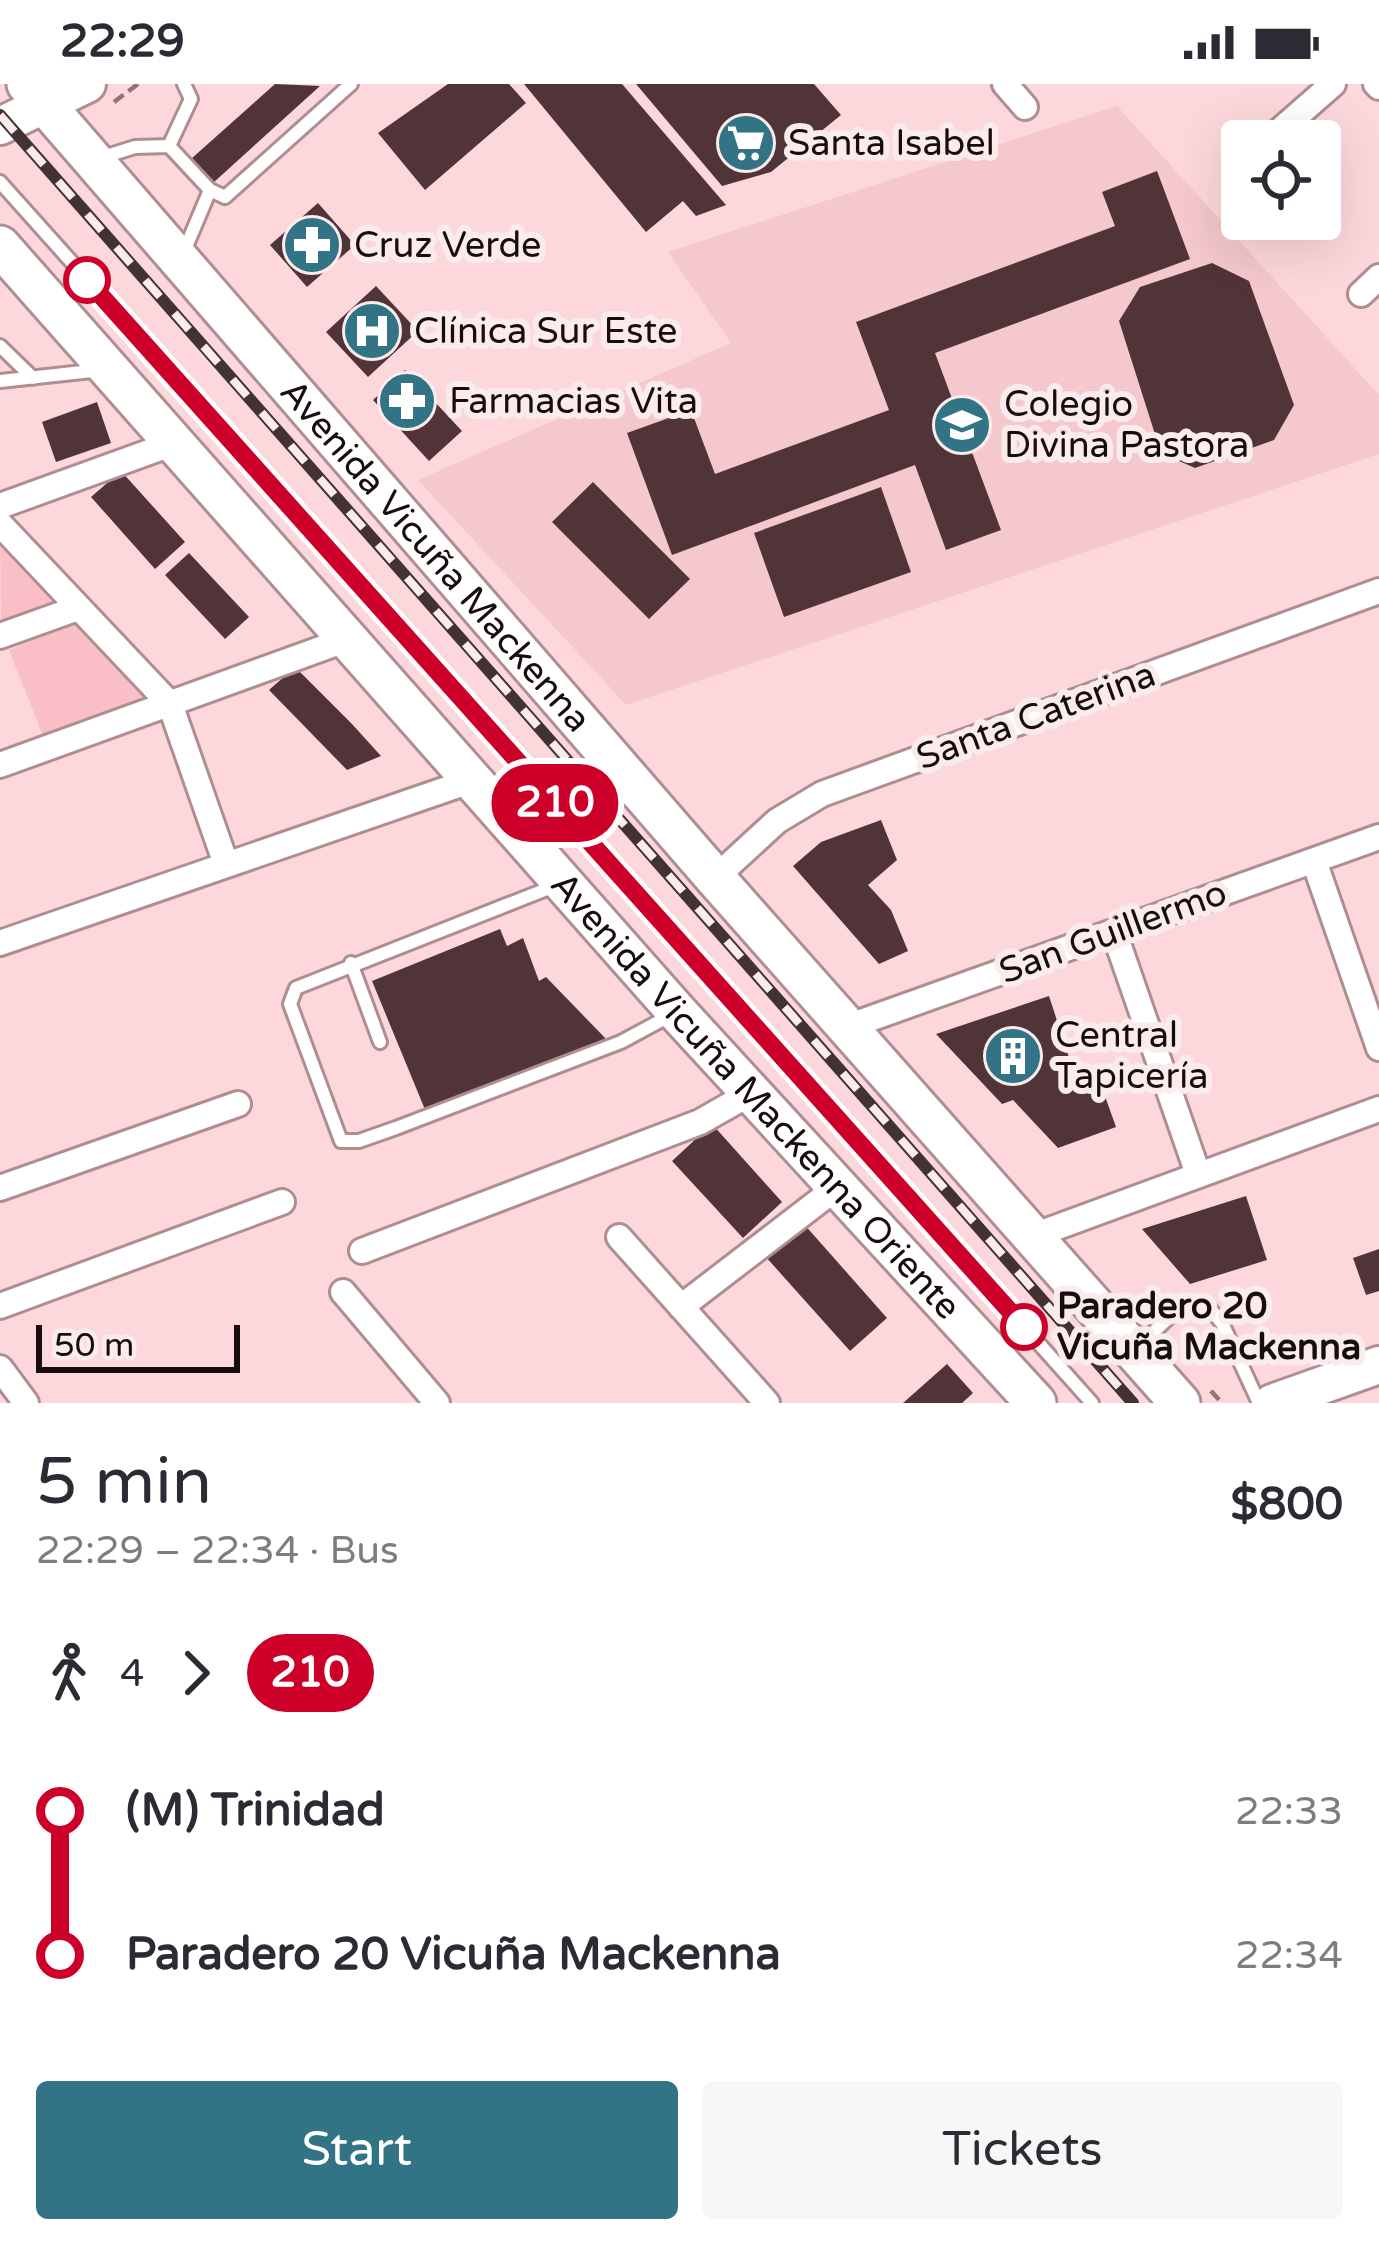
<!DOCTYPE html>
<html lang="en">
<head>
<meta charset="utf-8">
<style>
	body { margin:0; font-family:"Varela Round",sans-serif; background:#f7f7f7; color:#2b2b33; height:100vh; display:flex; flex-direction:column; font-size:45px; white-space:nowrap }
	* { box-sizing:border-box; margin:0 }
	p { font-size:39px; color:#7c7c81 }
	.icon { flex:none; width:66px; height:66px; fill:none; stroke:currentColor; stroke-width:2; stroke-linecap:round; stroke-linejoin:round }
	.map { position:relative; height:1319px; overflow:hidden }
	.panel { display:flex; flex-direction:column; background:#fff; flex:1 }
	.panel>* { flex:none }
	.badge { padding:0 24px; border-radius:39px; font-size:42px; line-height:78px }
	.controls { position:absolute; left:1221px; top:36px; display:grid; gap:24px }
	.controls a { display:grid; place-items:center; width:120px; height:120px; border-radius:12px; background:#fff; box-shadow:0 12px 48px #0002; font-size:60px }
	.scale { position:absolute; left:36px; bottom:30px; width:204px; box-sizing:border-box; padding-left:12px; border:6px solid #180d0e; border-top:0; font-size:33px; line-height:42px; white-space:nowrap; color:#180d0e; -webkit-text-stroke:9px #faeced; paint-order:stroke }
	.map>.badge { position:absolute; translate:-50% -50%; box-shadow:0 0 0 6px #fff }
	.legs { display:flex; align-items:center; gap:18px; height:132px; padding:0 36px; font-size:39px }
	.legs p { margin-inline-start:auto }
	.overview { display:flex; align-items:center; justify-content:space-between; height:204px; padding:0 36px }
	h1 { font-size:66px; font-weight:600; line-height:90px }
	.action { display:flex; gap:24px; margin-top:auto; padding:24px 36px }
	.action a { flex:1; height:138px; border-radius:12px; background:#327386; color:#fff; font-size:48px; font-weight:600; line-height:138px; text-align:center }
	.action a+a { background:#f7f7f7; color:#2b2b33 }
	ul { padding:0 36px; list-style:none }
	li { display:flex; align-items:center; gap:42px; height:144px; font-size:45px }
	li i { display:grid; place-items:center; width:18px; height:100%; margin:0 15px; background:currentColor }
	li i::after { content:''; width:30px; height:30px; margin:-15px; border:9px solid; border-radius:50%; background:#fff }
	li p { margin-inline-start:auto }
	li:first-child i { background:linear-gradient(#0000 50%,currentColor 0) }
	li:last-child i { background:linear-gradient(currentColor 50%,#0000 0) }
	.status { display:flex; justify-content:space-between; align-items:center; height:84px; padding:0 60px; background:#fff; direction:ltr }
	.status svg { height:33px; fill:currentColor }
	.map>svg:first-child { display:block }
	.built { fill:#f4c8cd; fill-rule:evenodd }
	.green { fill:#f9bec6 }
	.building { fill:#503438 }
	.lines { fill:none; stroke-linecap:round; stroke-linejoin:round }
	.lane-casing { stroke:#af8e92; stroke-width:18 }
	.street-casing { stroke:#af8e92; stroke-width:30 }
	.secondary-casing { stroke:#af8e92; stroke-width:42 }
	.primary-casing { stroke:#af8e92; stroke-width:45 }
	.path { stroke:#8d7578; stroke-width:4.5; stroke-dasharray:12 6; stroke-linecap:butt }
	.lane { stroke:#fff; stroke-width:12 }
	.street { stroke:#fff; stroke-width:24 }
	.secondary { stroke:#fff; stroke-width:36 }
	.primary { stroke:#fff; stroke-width:39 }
	.rail-casing { stroke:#423234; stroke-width:12 }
	.rail { stroke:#faeced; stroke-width:8; stroke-dasharray:22; stroke-linecap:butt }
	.line-1-casing { stroke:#fff; stroke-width:27 }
	.line-1 { stroke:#cc0028; stroke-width:18 }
	.stop-1-dot { fill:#fff; stroke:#cc0028; stroke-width:6 }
	.labels { text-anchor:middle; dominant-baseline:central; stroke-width:12; stroke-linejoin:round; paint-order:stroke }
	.poi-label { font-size:36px; fill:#180d0e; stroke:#faeced; text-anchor:start }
	.street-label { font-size:36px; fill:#180d0e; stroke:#faeced }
	.stop-label { font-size:36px; font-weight:bold; fill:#180d0e; stroke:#faeced; text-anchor:start }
</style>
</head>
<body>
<div class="status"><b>22:29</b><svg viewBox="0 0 49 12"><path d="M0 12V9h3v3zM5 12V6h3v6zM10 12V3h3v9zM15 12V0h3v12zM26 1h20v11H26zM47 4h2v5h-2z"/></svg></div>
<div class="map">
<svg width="1379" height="1319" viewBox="0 0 1379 1319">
	<rect width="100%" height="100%" fill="#fcd8dc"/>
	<path class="built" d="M1117,22L1379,311V370L626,621L418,396L731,259L668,168ZM880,404L784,533L754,450Z"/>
	<path class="green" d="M0,436L71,514L1,540Z
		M86,535L155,610L44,654L9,566Z"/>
	<path class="building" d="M275,0L320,2L213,99L191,75Z
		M448,0H509L526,19L425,106L378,49Z
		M524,0H622L726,121L696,132L683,117L646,148Z
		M636,0H814L841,31L771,88L722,102Z
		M1157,87L1190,175L935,269L1001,446L946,466L915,381L672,471L627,349L691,326L715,390L889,326L856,238L1115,142L1102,108Z
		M318,119L355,161L307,203L270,161Z
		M1212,179L1249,197L1294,321L1274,356L1195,384L1161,369L1119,237L1140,203Z
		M376,202L418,247L368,293L326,248Z
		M405,286L462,347L429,377L373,316Z
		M97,318L111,359L56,378L42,338Z
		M121,387L185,458L155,485L91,413Z
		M593,398L690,495L649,535L552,438Z
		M881,403L911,488L784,533L754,449Z
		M189,469L249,533L225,555L165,491Z
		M295,583L352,640L381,672L347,686L269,606Z
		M881,736L897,776L868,801L891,826L908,867L879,880L793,782L821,758Z
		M500,845L507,862L523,854L539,897L546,893L609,958L426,1028L372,897Z
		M1049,912L1076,995L1096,987L1116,1043L1058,1064L1013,1016L1002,1020L936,950Z
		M712,1040L782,1118L743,1154L672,1077Z
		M1246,1112L1267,1176L1190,1200L1142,1145Z
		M803,1139L887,1234L850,1267L765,1172Z
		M1379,1165V1207L1366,1211L1353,1174Z
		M947,1280L973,1309L962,1319H903Z"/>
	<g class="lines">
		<defs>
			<path id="lane" d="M169,62L191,15L184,0
				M100,74L135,63L169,62L210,106L183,170
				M0,98L1092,1319
				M210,106L225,113L351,0
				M0,262L33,294
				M0,297L101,286
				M557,801L296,904L290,920L341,1057H359L396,1044L621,958L673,930
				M351,879L380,958
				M1139,1262L1181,1222L1210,1225L1222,1239L1259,1319"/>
			<path id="street" d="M1005,0L1025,23
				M1376,0L1379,3
				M1268,57L1333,0
				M1361,210L1379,193
				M0,422L174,359
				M0,440L170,620L226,780
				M0,552L78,524
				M0,681L348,555
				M1314,777L1379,964
				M715,794L777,737L822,710L1379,507
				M1114,848L1198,1090
				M0,859L473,696
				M847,943L1379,753
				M0,1104L238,1020
				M1033,1152L1379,1025
				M619,1153L767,1319
				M362,1167L700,1038L751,1009
				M343,1208L437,1319
				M0,1222L282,1118
				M681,1223L836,1104
				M0,1284L26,1319"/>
			<path id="secondary" d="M0,42L87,0
				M1272,1319L1379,1281"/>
			<g id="primary">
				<path id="s1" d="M27,0L715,794L1180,1319"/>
				<path id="s2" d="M0,162L677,928L1036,1319"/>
			</g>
		</defs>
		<use href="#lane" class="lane-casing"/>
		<use href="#street" class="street-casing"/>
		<use href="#secondary" class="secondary-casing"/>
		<use href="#primary" class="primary-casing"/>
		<path class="path" d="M114,18L138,0
			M1211,1307L1222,1319"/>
		<use href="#lane" class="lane"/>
		<use href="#street" class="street"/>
		<use href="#secondary" class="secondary"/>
		<use href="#primary" class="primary"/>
		<defs>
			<path id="rail" d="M0,31L1133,1319"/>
		</defs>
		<use href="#rail" class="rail-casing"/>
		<use href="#rail" class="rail"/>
	</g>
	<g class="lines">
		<defs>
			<path id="line-1" d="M87,196L1024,1243"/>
		</defs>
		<use href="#line-1" class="line-1-casing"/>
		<use href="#line-1" class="line-1"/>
	</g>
	<defs>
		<symbol id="supermarket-disc" viewBox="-11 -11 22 22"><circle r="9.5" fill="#327386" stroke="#faeced"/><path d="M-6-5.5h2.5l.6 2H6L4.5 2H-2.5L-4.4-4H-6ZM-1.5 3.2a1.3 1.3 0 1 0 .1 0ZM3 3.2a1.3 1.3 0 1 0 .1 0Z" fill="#fff"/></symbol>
		<symbol id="pharmacy-disc" viewBox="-11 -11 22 22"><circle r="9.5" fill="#327386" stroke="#faeced"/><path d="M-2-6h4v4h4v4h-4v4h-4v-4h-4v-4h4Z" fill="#fff"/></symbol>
		<symbol id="hospital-disc" viewBox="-11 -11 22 22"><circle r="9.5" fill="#327386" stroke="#faeced"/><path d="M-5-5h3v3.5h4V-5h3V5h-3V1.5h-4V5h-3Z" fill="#fff"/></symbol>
		<symbol id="school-disc" viewBox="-11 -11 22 22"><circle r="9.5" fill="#327386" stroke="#faeced"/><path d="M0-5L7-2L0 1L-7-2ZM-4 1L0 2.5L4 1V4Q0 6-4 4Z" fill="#fff"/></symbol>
		<symbol id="building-disc" viewBox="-11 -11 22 22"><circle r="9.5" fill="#327386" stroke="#faeced"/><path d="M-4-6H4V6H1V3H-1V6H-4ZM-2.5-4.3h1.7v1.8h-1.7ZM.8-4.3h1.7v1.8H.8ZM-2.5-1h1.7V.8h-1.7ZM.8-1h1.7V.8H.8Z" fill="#fff"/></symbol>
	</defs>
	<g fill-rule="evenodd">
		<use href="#supermarket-disc" x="713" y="26" width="66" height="66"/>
		<use href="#pharmacy-disc" x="279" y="128" width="66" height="66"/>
		<use href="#hospital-disc" x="339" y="214" width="66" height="66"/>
		<use href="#pharmacy-disc" x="374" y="284" width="66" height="66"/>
		<use href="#school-disc" x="929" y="308" width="66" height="66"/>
		<use href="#building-disc" x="980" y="939" width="66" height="66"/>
	</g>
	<g class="stop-1-dot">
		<circle cx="87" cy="196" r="21"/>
		<circle cx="1024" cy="1243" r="21"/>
	</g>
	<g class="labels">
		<g class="poi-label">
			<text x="788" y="59">Santa Isabel</text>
			<text x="354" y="161">Cruz Verde</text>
			<text x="414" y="247">Clínica Sur Este</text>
			<text x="449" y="317">Farmacias Vita</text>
			<text x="1004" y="320">Colegio<tspan x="1004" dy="41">Divina Pastora</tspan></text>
			<text x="1055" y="951">Central<tspan x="1055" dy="41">Tapicería</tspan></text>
		</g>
		<g class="street-label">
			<text stroke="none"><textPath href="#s1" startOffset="624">Avenida Vicuña Mackenna</textPath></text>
			<text transform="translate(1036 632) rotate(-20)">Santa Caterina</text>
			<text transform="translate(1113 848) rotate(-20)">San Guillermo</text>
			<text stroke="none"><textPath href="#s2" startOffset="1137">Avenida Vicuña Mackenna Oriente</textPath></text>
		</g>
		<g class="stop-label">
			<text x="1057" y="1222">Paradero 20<tspan x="1057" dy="41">Vicuña Mackenna</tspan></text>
		</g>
	</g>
</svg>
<div class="controls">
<a><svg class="icon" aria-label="locate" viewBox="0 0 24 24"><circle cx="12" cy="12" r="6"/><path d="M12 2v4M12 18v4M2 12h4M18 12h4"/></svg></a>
</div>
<div class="scale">50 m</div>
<b class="badge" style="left:555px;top:719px;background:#cc0028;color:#fff">210</b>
</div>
<section class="panel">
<div class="overview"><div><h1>5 min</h1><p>22:29 – 22:34 · Bus</p></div><b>$800</b></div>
<div class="legs"><svg class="icon" aria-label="walk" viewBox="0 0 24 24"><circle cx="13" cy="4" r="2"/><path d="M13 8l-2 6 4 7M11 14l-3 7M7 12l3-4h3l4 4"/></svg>4<svg class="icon" aria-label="forward" viewBox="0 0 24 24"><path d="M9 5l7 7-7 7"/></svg><b class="badge" style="background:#cc0028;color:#fff">210</b></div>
<ul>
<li><i style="color:#cc0028"></i><b>(M) Trinidad</b><p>22:33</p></li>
<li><i style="color:#cc0028"></i><b>Paradero 20 Vicuña Mackenna</b><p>22:34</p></li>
</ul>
<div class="action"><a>Start</a><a>Tickets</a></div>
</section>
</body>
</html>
